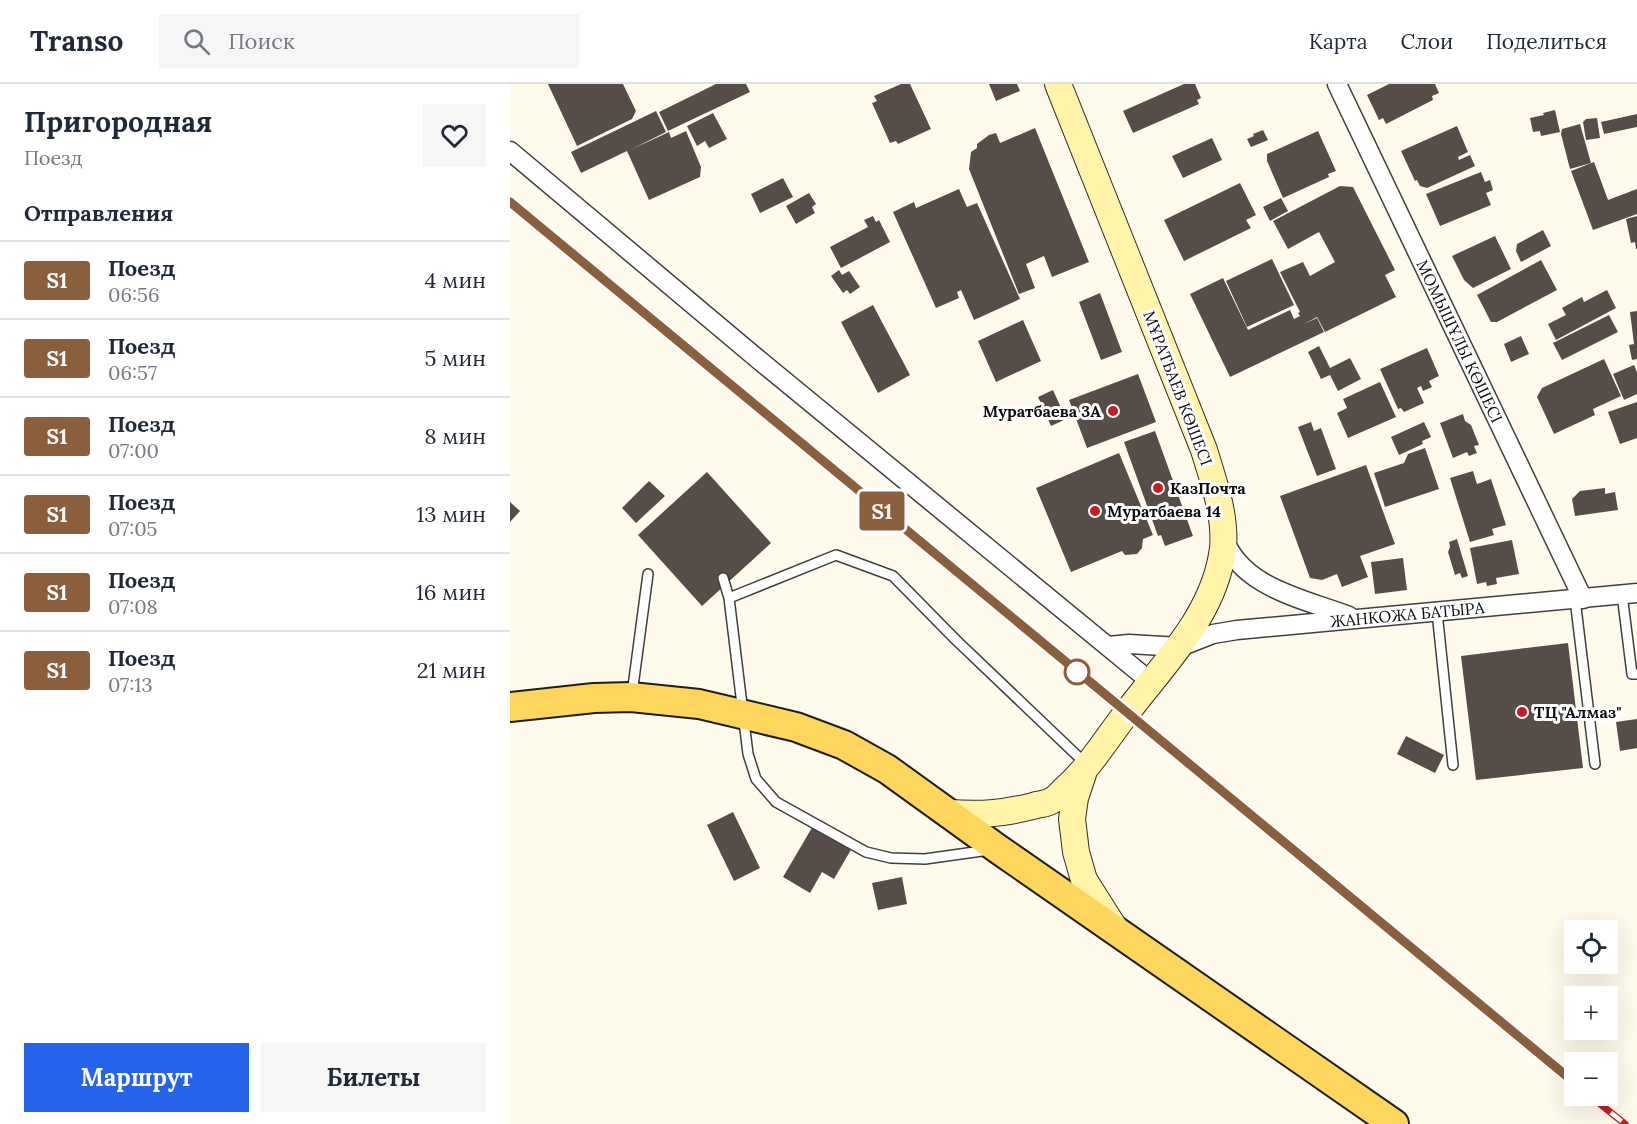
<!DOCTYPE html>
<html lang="ru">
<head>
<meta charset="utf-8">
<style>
	body { margin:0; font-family:Lora,serif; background:#f6f6f7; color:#1f2937; height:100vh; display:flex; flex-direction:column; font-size:22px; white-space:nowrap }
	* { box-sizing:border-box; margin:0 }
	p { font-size:20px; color:#747a83 }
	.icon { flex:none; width:33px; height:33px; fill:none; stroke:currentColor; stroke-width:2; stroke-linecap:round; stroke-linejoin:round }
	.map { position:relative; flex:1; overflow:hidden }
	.side { display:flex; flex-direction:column; background:#fff; width:510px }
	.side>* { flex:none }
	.badge { padding:0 12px; border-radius:4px; font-size:21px; line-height:39px }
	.controls { position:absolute; left:1054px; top:836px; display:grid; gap:12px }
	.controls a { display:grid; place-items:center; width:54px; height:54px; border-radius:0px; background:#fff; box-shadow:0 6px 24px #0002; font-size:30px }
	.map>.badge { position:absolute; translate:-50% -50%; box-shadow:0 0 0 3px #fff }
	h2 { padding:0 24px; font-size:22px; line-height:54px }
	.round { display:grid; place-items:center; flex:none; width:63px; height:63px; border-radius:0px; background:#f6f6f7 }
	.overview { display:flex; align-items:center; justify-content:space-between; height:102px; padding:0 24px }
	h1 { font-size:28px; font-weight:700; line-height:45px }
	.primary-button { display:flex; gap:12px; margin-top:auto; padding:12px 24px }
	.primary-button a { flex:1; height:69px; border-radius:0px; background:#2563eb; color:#fff; font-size:24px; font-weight:700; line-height:69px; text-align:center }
	.primary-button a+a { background:#f6f6f7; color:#1f2937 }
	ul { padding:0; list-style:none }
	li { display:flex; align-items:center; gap:18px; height:78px; padding:0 24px; border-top:2px solid #e0e1e3 }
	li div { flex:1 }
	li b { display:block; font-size:22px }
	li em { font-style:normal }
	li .badge { min-width:66px; font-weight:700; text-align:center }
	header { display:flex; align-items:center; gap:36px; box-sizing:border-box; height:84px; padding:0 30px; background:#fff; border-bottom:2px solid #e0e1e3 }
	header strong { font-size:28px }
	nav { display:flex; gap:33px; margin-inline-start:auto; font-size:21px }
	.search { width:420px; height:54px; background:#f6f6f7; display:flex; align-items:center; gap:15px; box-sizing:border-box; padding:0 21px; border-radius:0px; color:#747a83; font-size:22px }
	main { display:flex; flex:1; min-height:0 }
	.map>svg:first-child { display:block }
	.building { fill:#564d48 }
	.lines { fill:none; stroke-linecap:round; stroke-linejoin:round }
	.lane-casing { stroke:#3f3f3f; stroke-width:12 }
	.street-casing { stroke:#3f3f3f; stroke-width:21 }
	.secondary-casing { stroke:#2e2e2e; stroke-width:28 }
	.primary-casing { stroke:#1d1d1d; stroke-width:32 }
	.lane { stroke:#fff; stroke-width:9 }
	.street { stroke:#fff; stroke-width:18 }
	.secondary { stroke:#fff4a7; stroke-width:26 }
	.primary { stroke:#ffd65c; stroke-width:28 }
	.rail-casing { stroke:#c41d26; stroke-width:7 }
	.rail { stroke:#fff; stroke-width:4.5; stroke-dasharray:14; stroke-linecap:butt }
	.line-casing { stroke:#fff; stroke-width:14 }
	.line { stroke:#8b5e3c; stroke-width:9 }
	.poi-dot { fill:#c41d26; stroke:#fff; stroke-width:2 }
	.stop-dot { fill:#fff; stroke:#8b5e3c; stroke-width:3 }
	.labels { text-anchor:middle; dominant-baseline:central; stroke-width:6; stroke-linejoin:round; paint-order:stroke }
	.street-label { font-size:16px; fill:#0c0c0c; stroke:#fff }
	.poi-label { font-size:16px; font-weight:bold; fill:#0c0c0c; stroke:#fff; text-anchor:start }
</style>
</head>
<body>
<header>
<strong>Transo</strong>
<div class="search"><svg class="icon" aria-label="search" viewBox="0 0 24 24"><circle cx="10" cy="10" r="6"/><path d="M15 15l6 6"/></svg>Поиск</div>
<nav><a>Карта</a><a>Слои</a><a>Поделиться</a></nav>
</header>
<main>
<section class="side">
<div class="overview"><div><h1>Пригородная</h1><p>Поезд</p></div><a class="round"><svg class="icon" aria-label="heart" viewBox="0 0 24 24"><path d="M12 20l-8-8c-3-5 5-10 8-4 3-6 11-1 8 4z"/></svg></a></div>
<h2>Отправления</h2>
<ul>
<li><span class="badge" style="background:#8b5e3c;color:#fff">S1</span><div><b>Поезд</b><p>06:56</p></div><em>4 мин</em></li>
<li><span class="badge" style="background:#8b5e3c;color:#fff">S1</span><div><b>Поезд</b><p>06:57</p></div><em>5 мин</em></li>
<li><span class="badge" style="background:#8b5e3c;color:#fff">S1</span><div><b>Поезд</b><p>07:00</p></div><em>8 мин</em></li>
<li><span class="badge" style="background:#8b5e3c;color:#fff">S1</span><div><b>Поезд</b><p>07:05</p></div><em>13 мин</em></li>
<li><span class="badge" style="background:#8b5e3c;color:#fff">S1</span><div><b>Поезд</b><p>07:08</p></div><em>16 мин</em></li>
<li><span class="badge" style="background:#8b5e3c;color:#fff">S1</span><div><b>Поезд</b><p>07:13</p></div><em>21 мин</em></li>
</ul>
<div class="primary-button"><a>Маршрут</a><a>Билеты</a></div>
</section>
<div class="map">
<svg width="1127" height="1040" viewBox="0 0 1127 1040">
	<rect width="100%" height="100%" fill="#fffbec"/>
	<path class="building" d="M38,0H113L126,27L122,35L67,62Z
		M206,0H236L240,8L158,47L149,28Z
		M391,0H400L421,45L388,60L386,57L380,59L362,19L367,17L364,12Z
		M479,0H507L510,7L486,17Z
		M674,0H685L691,14L687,16L689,20L623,49L613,27Z
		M879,0H925L929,9L922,12L923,16L876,40L873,34L869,36L857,11Z
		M1045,26L1050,48L1031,52L1030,47L1023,48L1020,34L1034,31L1033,29Z
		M146,27L156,48L122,65L159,48L161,54L176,47L191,83L190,93L139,116L117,67L71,89L61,68Z
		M203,29L217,55L199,64L195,57L187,62L177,42Z
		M1127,30V43L1094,50L1091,38Z
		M1087,34L1090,54L1076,56L1073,38L1076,35Z
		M1070,40L1081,79L1060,85L1051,50L1052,45Z
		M947,42L958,68L948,73L949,76L960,71L965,82L917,104L910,102L907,96L905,97L891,67Z
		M525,44L579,178L542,193L534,172L516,180L525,204L509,210L459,85L461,68L467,64V60L479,51L486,49L490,59Z
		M753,46L758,56L741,63L737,55L744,52L743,50Z
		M808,47L826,87L818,90L819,93L773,114L757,77V70Z
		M702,54L712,76L673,94L662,72Z
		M1084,78L1098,116L1127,105V130L1083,146L1061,87Z
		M971,88L975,98L980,96L983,106L976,109L981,121L930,142L916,110Z
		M273,94L283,113L250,129L241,110Z
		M730,99L746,131L736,136L741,144L674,177L654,136Z
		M830,102L843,103L885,186L875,191L886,213L815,248L806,231L807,233L794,240L807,234L814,248L720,293L680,210L713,194L738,246L780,226L784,235L790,232L788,229L790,228L770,188L793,178L800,192L825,178L809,148L778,165L763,137Z
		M449,105L457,123L467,119L510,215L464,236L451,206L447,208L449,214L426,224L383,128L404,118L406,124Z
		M299,109L306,120L302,123L305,129L286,140L276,122Z
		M771,114L778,127L760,137L753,123Z
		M363,132L366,138L369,136L380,158L331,184L320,163L358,143L354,136Z
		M1127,132V165H1126L1125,158L1121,159L1116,135Z
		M1033,146L1041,162L1011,178L1006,167L1007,160Z
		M985,152L1001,185L963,204L954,196L942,172Z
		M762,175L784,221L737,243L716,197Z
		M1031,176L1047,206L987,238H981L967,211Z
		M329,186L332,191L339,187L350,203L340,210L337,206L333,209L321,192Z
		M1097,206L1106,224L1046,256L1038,240L1056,231L1052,224L1072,213L1074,218Z
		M590,209L612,268L591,276L569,218Z
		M363,221L400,291L368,309L331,238Z
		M1127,227V275L1122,276L1119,261L1124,260L1120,228Z
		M1099,231L1108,248L1052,276L1043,259Z
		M513,236L531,277L486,298L468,257Z
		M1011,252L1019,270L1001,278L994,260Z
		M809,262L820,284L840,274L851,295L828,307L820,291L811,295L798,268Z
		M917,264L929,292L919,297L922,303L913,307L911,302L907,304L914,319L894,328L891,324L888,325L870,285Z
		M1094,275L1111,312L1083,325L1085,331L1044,350L1027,313L1032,304Z
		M1124,281L1127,288V310L1114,316L1103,290Z
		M628,290L646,338L577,364L559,316Z
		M870,298L886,333L838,354L827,329L837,324L833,315Z
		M543,306L556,335L541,342L528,313Z
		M1127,318V354L1110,360L1098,328Z
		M953,330L955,337L961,341L969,361L964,362L967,369L959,372L957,368L943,374L930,339Z
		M801,338L804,347L811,344L826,385L807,392L788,343Z
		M914,338L921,353L912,357L913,360L889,371L881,353Z
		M645,347L683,452L655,462L651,451L648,452L614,358Z
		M915,364L929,405L875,423L864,389L894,379L898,370Z
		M609,369L643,451L633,455L632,464L627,470L615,471L612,467L561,488L526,404Z
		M856,381L885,460L850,472L858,493L832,503L827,490L812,496L800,494L770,412Z
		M963,387L967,400L981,395L996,441L982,445L984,451L960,458L940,394Z
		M197,388L261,459L192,522L128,451Z
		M139,397L155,412L126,439L112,424Z
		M1095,404V410L1105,408L1108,426L1065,432L1062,415L1070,407Z
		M0,418L10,427L0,438Z
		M947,455L958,492L952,494L950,489L945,491L938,468L940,463L939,458Z
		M1002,456L1009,490L986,494L987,500L977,502L976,498L967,500L960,464Z
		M893,474L897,506L865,510L861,478Z
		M1058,559L1073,684L966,696L951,572Z
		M1127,635V664L1110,667L1106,638Z
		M896,652L934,671L925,689L887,670Z
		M223,728L250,784L224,797L197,741Z
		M303,742L342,764L324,795L312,788L300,809L273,793Z
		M392,793L397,820L368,826L362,799Z"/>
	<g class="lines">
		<defs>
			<path id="lane" d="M213,494L219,514L238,670L246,695L266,718L356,768L381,774L415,775L479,766
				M1112,510L1122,590H1127
				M219,514L326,471L383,492L446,556L576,680
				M1065,515L1085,680
				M927,528L943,681
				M122,610L138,490"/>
			<g id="street">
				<path id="s1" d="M827,0L1073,515"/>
				<path d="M0,67L249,276L641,598"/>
				<path d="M713,452C730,504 795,515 839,532"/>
				<path id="s2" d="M598,562L619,560L670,563L703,550L727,546L1127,509"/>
			</g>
			<path id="secondary" d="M573,690L565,714L562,735L566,768L574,796L605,845
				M438,729C471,731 491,730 523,722C529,720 536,720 541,717C546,715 551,709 555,705C579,684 595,657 615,631C653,580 705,531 713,464C716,431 703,396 694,366L548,0"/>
			<path id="primary" d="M0,623L84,614L121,613L189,620L286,643L334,661L377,685L488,765L884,1040"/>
		</defs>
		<use href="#lane" class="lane-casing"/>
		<use href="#street" class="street-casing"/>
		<use href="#secondary" class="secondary-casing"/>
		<use href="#primary" class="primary-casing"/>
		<use href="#lane" class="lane"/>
		<use href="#street" class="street"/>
		<use href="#secondary" class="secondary"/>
		<use href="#primary" class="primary"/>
		<defs>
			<path id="rail" d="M0,118L1065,999
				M1079,1011L1115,1040"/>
		</defs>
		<use href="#rail" class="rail-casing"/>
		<use href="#rail" class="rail"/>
	</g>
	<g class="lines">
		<defs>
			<path id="line" d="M0,118L1065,999"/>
		</defs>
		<use href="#line" class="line-casing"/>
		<use href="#line" class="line"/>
	</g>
	<g class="poi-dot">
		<circle cx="603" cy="327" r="6"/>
		<circle cx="648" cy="404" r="6"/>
		<circle cx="585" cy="427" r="6"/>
		<circle cx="1012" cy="628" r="6"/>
	</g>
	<circle class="stop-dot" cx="567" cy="588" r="12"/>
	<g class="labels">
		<g class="street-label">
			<text stroke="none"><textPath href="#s1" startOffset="285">МОМЫШҰЛЫ КӨШЕСІ</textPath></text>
			<text transform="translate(668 304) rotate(69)">МҰРАТБАЕВ КӨШЕСІ</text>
			<text stroke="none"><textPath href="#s2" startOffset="303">ЖАНКОЖА БАТЫРА</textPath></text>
		</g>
		<g class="poi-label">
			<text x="591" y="327" text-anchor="end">Муратбаева 3А</text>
			<text x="660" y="404">КазПочта</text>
			<text x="597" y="427">Муратбаева 14</text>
			<text x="1024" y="628">ТЦ "Алмаз"</text>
		</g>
	</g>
</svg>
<div class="controls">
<a><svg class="icon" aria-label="locate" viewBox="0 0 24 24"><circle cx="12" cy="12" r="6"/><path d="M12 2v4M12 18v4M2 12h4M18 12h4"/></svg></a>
<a>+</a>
<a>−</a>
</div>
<b class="badge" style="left:372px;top:427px;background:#8b5e3c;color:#fff">S1</b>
</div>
</main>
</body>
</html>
